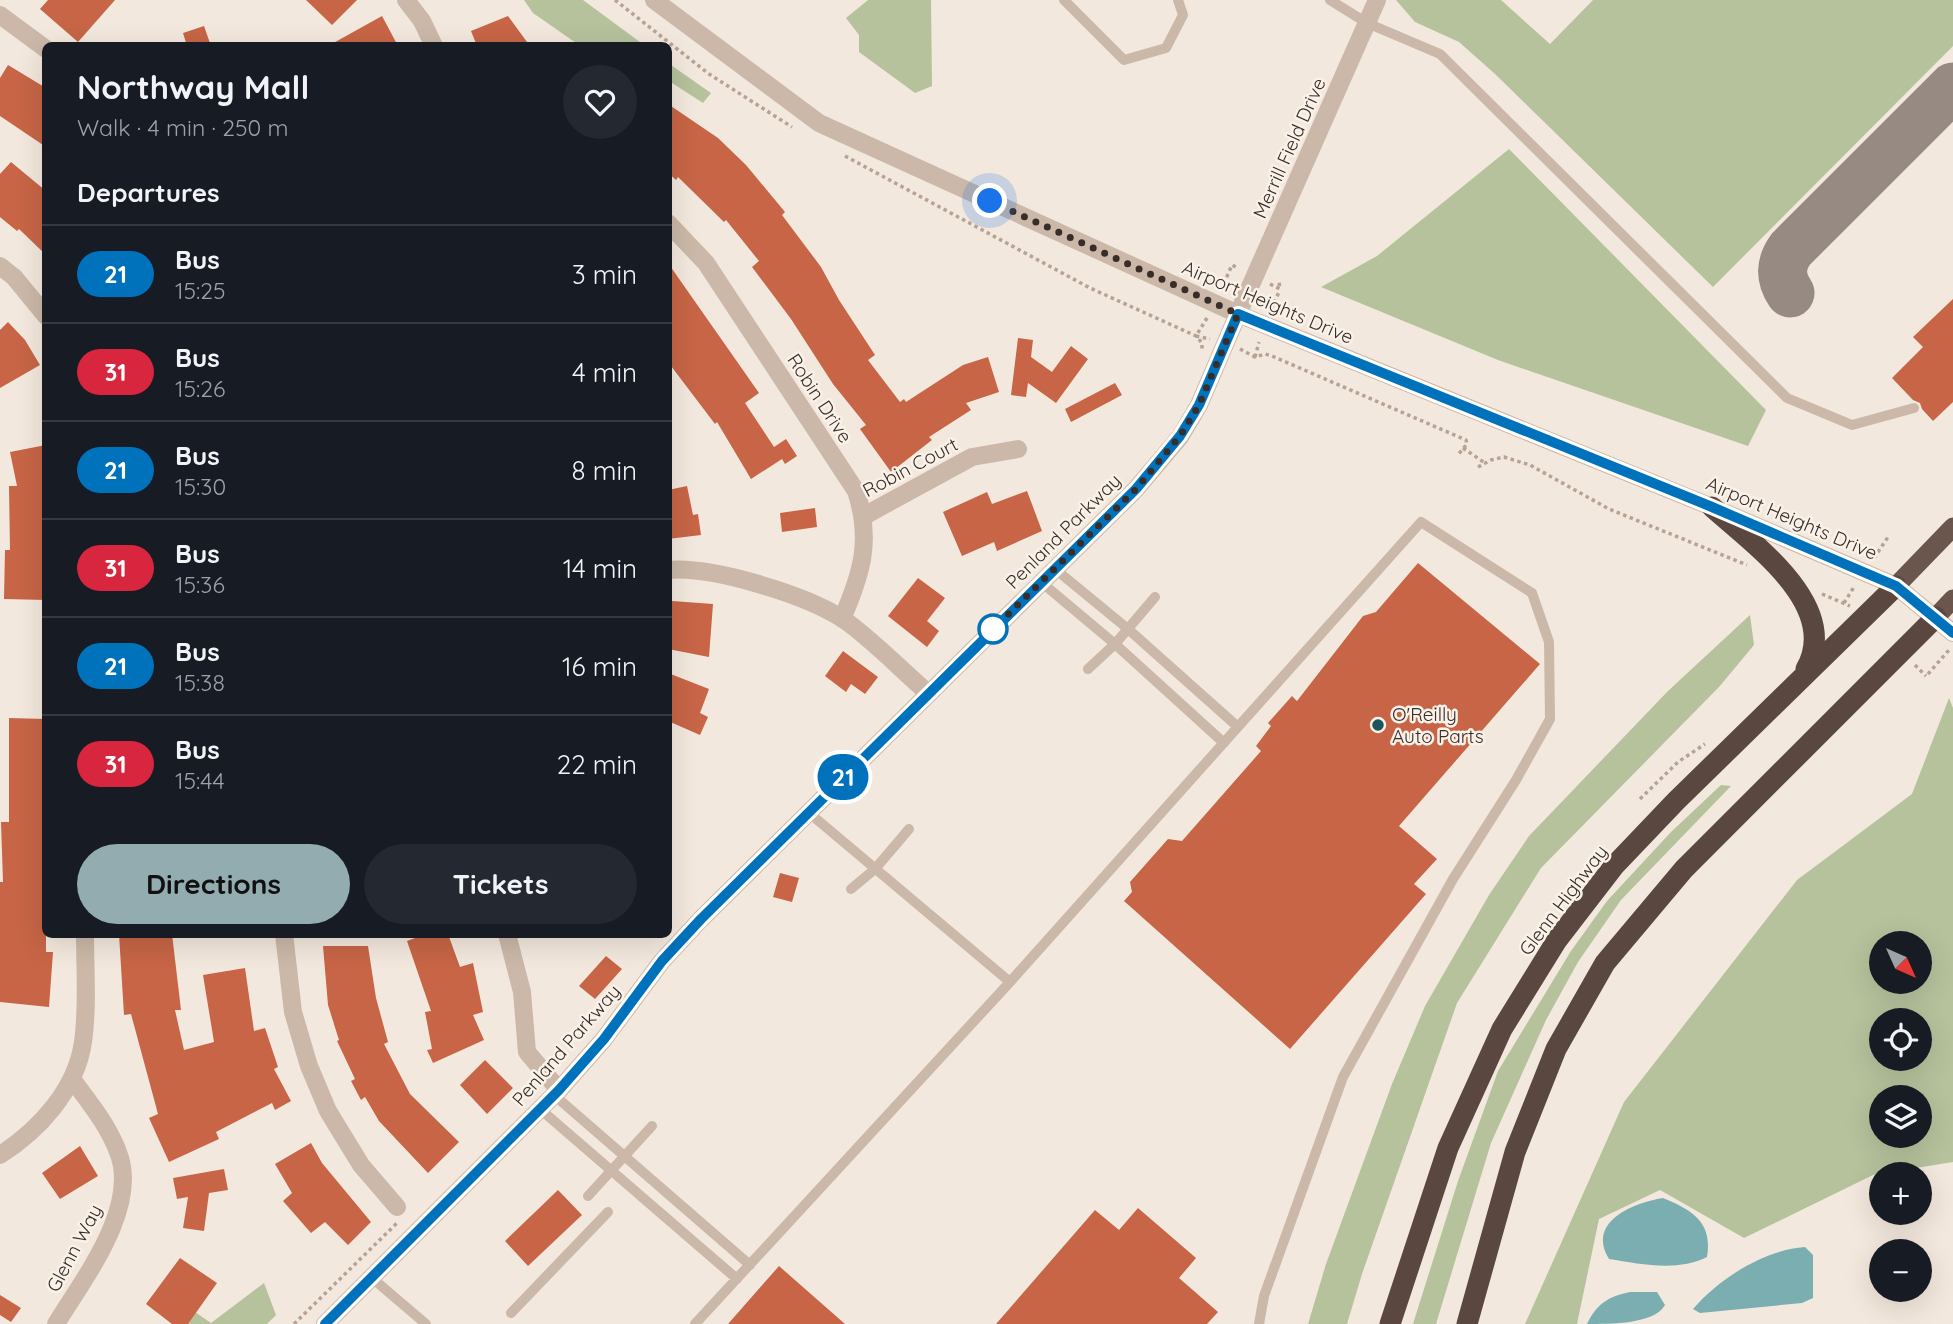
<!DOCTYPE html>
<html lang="en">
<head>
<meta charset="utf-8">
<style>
	body { margin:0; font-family:Quicksand,sans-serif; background:#242831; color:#f1f3f6; height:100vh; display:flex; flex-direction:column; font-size:26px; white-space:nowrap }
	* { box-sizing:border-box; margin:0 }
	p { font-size:23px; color:#9ea1a6 }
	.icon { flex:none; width:38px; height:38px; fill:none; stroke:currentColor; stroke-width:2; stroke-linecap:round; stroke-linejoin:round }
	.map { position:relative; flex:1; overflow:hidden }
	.drawer { position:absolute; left:42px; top:42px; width:630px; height:896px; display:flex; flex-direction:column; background:#171b24; border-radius:10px; box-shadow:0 7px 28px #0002 }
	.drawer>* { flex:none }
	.badge { padding:0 14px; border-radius:23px; font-size:24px; line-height:46px }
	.needle { width:46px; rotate:135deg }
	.buttons { position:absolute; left:1869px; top:931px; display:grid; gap:14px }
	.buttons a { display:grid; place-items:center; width:63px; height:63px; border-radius:50%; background:#171b24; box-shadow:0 7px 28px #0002; font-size:35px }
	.you { position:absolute; width:35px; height:35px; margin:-18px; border:5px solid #fff; border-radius:50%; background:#1a73e8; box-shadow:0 0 0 10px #1a73e833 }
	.map>.badge { position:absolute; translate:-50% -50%; box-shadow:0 0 0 4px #fff }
	h2 { padding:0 35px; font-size:26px; line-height:63px }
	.round { display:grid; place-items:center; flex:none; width:74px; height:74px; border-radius:37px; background:#242831 }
	.summary { display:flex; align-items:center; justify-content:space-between; height:119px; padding:0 35px }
	h1 { font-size:33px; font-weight:800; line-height:52px }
	.action { display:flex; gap:14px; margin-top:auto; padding:14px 35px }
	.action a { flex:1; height:80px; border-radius:42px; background:#92acb0; color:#111; font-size:28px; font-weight:800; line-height:80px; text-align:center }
	.action a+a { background:#242831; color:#f1f3f6 }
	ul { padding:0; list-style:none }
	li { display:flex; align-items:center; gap:21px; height:98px; padding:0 35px; border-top:2px solid #363941 }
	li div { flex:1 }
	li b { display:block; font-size:26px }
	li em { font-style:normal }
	li .badge { min-width:77px; font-weight:700; text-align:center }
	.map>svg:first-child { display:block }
	.green { fill:#b6c29c; fill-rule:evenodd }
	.water { fill:#7baeb0 }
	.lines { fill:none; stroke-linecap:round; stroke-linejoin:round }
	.taxiway { stroke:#968a83; stroke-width:49 }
	.building { fill:#c76546 }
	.path { stroke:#b7a293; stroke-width:3.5; stroke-dasharray:3.5 3.5; stroke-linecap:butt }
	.service { stroke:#cbb8a8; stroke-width:10 }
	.minor { stroke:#cbb8a8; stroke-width:18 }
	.tertiary { stroke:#cbb8a8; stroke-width:18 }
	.trunk { stroke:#6a564d; stroke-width:19 }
	.motorway { stroke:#594740; stroke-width:21 }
	.line-casing { stroke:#fff; stroke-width:16 }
	.line { stroke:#0072bc; stroke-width:10 }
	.walk { stroke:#382d29; stroke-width:7; stroke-dasharray:0 12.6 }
	.stop-dot { fill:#fff; stroke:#0072bc; stroke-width:3.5 }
	.poi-dot { fill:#1d565a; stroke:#faf2e9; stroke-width:2.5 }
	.labels { text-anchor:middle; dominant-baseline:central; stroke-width:5; stroke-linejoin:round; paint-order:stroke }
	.street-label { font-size:19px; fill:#382d29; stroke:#faf2e9 }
	.poi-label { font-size:19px; fill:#382d29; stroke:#faf2e9; text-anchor:start }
</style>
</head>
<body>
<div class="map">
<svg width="1953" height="1324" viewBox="0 0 1953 1324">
	<rect width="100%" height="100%" fill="#f3e8dd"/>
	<path class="green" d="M524,0H583L644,45H579L533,13Z
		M868,0H931L932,86L915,93L859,52V35L846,18Z
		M1396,0H1501L1550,44L1593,0H1953V46L1713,287L1495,74L1459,42L1415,22Z
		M668,63L711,93L703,103L669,81Z
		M1509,149L1766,410L1748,446L1498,360L1321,287L1377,256Z
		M1750,615L1754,645L1719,687L1541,868L1457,1003L1362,1274L1347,1324H1308L1326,1264L1392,1084L1425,1006L1489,895L1529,836L1668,691Z
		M1949,698L1953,708V1162L1873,1175L1744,1238L1660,1190L1599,1219L1577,1324H1525L1624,1102L1797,880L1912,794ZM1920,943V982H1881V943ZM1920,1020V1059H1881V1020ZM1920,1097V1136H1881V1097Z
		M1721,785L1731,786L1621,900L1578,962L1546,1020L1491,1143L1436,1324H1413L1458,1181L1498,1071L1571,951L1607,901L1671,832Z
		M264,1283L276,1315L267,1324H185L195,1312L211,1323Z"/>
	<path class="water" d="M1663,1198C1692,1210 1713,1222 1707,1257C1678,1272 1640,1264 1609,1259C1586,1222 1633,1203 1663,1198Z
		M1805,1247L1813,1255V1298L1802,1303L1700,1313L1693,1309C1720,1278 1764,1250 1805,1247Z
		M1630,1292H1657L1665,1305C1655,1324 1611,1324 1587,1324C1597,1304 1607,1297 1630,1292Z"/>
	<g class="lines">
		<path class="taxiway" d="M1790,293C1780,278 1780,264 1791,249L1953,87"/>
	</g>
	<path class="building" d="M48,0H115L78,42L40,9Z
		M306,0H357L332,25Z
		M382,16L398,46H328Z
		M508,16L530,46H477L471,31Z
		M204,26L211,46H187L183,33Z
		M8,65L46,88V147L0,116V78Z
		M668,104L718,138L746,165L785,212L782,215L821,267L839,300L875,355L868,360L900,402L904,399L906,402L963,365L988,357L999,392L966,403L971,410L929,437L932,440L891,472L860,429L866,425L833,384L791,319L752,267L759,261L726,220L724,222L678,177L676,180L668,173Z
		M11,162L46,191V255L19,229L17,231L0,217V174Z
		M668,263L759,393L745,403L774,447L786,439L797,456L785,464L782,459L751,479L717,422L715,424L668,362Z
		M1953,299V402L1933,421L1922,409L1920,403L1913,400L1892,378L1923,347L1913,337Z
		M8,322L25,340L40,365L0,388V330Z
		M1018,338L1033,340L1031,357L1052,372L1071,346L1088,359L1056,403L1028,383L1026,397L1011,395Z
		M1115,383L1122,395L1071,422L1065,409Z
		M46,445V600L4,599L5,550H10L9,486H17L10,452Z
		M687,486L693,515L698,514L701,535L668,539V490Z
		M1027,491L1042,531L997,551L994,542L962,556L943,512L987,492L992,504Z
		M815,508L817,527L782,532L780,513Z
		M1418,563L1540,664L1399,826L1437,859L1414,884L1426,894L1290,1049L1124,901L1132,892L1130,882L1168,839L1182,841L1261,751L1256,746L1271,726L1268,723L1292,696L1297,701L1363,616L1376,612Z
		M918,578L945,598L927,621L939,631L927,647L888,616Z
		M672,601L713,604L709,657L668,649Z
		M843,651L878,677L865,694L851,684L846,692L825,676Z
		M668,673L709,689L700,713L708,717L700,735L668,721Z
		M9,718L46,719V952H53L49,1007L0,1002V882H3L1,822H9Z
		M780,873L799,878L792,902L773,897Z
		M119,934H172L181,1010H175L184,1050L214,1042L203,975L245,968L254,1031L265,1028L278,1067L274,1069L291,1101L275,1110L272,1103L216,1132L219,1139L169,1162L149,1118L158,1114L131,1014L124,1015Z
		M426,934H448L460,967L473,963L483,1012L473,1015L484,1040L433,1063L427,1050L432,1049L425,1012L431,1011L407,941Z
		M323,946H368L376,998L388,1042L384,1044L410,1094L459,1142L428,1173L379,1121L365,1097L361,1100L351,1081L355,1079L337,1041L339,1040L328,1005Z
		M606,956L622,969L595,999L579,986Z
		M485,1060L513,1088L487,1114L460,1085Z
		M311,1143L322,1163L371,1222L348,1245L325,1222L311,1233L283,1201L292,1193L275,1164Z
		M80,1146L98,1176L60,1199L42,1173Z
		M224,1169L228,1190L209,1193L204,1231L183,1228L188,1197L177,1199L173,1178Z
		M558,1190L582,1215L528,1266L505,1241Z
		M1138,1208L1196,1258L1179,1278L1218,1312L1207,1324H996L1095,1210L1119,1230Z
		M180,1258L217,1283L188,1324H172L146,1304Z
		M779,1266L845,1324H728Z
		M0,1295L21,1308L11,1322L0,1315Z"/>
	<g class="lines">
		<path class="path" d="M615,0L709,74L792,127
			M845,156L1090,288L1196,336L1202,343V352
			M1270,284L1280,289L1279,282
			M1221,290L1232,265L1238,268
			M1271,309L1280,290
			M1207,318L1196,336L1210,339
			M1240,349L1255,357L1265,354L1272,356L1466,440L1467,444L1457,456
			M1255,357L1259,342
			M1463,448L1485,463
			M1478,467L1491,460L1504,457L1530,465L1609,509L1747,565
			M1874,558L1888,537
			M1822,594L1850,606
			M1844,603L1854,587
			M1915,665L1926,676
			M1928,674L1949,650
			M1640,799L1678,762L1705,744
			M294,1324L397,1223"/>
		<path class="service" d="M1064,0L1124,60L1166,48L1183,15L1178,0
			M1330,0L1367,23L1440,54L1787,398L1852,425L1914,408
			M1055,569L1128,629L1238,727
			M1041,582L1115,644L1224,743
			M1088,669L1115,644L1155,597
			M808,812L1010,982
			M851,889L875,869L909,829
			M554,1095L750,1265
			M540,1109L737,1279
			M588,1196L652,1126
			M372,1278L426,1324
			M511,1313L608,1212
			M695,1324L1010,982L1421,522L1532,593L1549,642L1550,719L1516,780L1453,879L1343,1077L1264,1296L1259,1324"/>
		<path class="minor" d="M406,0L422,21L434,46
			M0,15L46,49
			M668,223L706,263L856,491C872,540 862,573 842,619
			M0,266L14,277L46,316
			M1238,314L1377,0
			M864,516L972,457L1018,449
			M668,570C713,566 806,595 843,619C873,640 900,669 928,693
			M284,934L293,1012L309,1066L328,1111L361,1165L397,1207
			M507,934L522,992L527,1052L559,1090
			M0,1155C39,1130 76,1090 83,1042C88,1007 85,969 85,934
			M56,1324C84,1278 140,1207 118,1152C108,1125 89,1102 72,1079"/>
		<path class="tertiary" d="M654,0L819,123L1238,314L1712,507L1896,586L1953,633
			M325,1324L559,1090L604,1039L662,961L701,919L1136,489L1180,437L1199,405L1238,314"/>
		<path class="trunk" d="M1896,586L1953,527
			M1936,617L1953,599"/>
		<path class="motorway" d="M1712,507C1753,544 1842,606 1806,669
			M1390,1324L1448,1148L1502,1029L1557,940L1614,866L1676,801L1896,586
			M1467,1324L1515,1152L1556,1049L1605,963L1684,869L1936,617"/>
	</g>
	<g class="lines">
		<defs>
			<path id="line" d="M325,1324L559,1090L604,1039L662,961L701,919L1136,489L1180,436L1199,405L1238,314L1712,507L1896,586L1953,633"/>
		</defs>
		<use href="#line" class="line-casing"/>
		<use href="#line" class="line"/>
		<path class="walk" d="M990,201L1238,314L1199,405L1180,436L1136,489L984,638L993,629"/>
	</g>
	<circle class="stop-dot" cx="993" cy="629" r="14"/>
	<circle class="poi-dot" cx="1378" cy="725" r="7"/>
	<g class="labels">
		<g class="street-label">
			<text transform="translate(1289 148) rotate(-66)">Merrill Field Drive</text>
			<text transform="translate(1268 302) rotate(23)">Airport Heights Drive</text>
			<text transform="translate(820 398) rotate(57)">Robin Drive</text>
			<text transform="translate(910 467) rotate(-28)">Robin Court</text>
			<text transform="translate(1792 518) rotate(23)">Airport Heights Drive</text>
			<text transform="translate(1063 531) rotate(-45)">Penland Parkway</text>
			<text transform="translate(1563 900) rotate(-53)">Glenn Highway</text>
			<text transform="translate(566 1045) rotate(-49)">Penland Parkway</text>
			<text transform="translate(74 1248) rotate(-62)">Glenn Way</text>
		</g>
		<g class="poi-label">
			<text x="1392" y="714">O'Reilly<tspan x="1392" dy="22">Auto Parts</tspan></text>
		</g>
	</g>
</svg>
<div class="buttons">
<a><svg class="needle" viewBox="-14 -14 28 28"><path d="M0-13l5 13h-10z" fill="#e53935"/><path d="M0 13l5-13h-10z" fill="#9ea1a6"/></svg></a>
<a><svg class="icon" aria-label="locate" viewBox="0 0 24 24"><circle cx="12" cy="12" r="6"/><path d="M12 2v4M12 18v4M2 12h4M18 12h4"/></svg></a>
<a><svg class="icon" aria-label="layers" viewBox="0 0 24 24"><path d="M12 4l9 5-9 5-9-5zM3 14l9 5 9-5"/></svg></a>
<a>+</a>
<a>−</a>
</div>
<div class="you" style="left:990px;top:201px"></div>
<b class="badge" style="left:843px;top:777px;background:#0072bc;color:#fff">21</b>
<section class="drawer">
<div class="summary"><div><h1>Northway Mall</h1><p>Walk · 4 min · 250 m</p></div><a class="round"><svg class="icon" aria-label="heart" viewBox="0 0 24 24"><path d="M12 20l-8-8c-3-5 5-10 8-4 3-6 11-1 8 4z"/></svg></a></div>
<h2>Departures</h2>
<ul>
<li><span class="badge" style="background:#0072bc;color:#fff">21</span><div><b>Bus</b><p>15:25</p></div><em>3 min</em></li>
<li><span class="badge" style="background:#d7263d;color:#fff">31</span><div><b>Bus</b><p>15:26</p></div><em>4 min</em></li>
<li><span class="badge" style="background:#0072bc;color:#fff">21</span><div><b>Bus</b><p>15:30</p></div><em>8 min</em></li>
<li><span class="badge" style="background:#d7263d;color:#fff">31</span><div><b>Bus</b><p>15:36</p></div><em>14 min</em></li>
<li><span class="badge" style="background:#0072bc;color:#fff">21</span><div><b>Bus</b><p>15:38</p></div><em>16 min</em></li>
<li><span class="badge" style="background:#d7263d;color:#fff">31</span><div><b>Bus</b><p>15:44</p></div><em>22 min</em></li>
</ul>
<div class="action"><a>Directions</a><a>Tickets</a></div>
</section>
</div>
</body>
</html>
